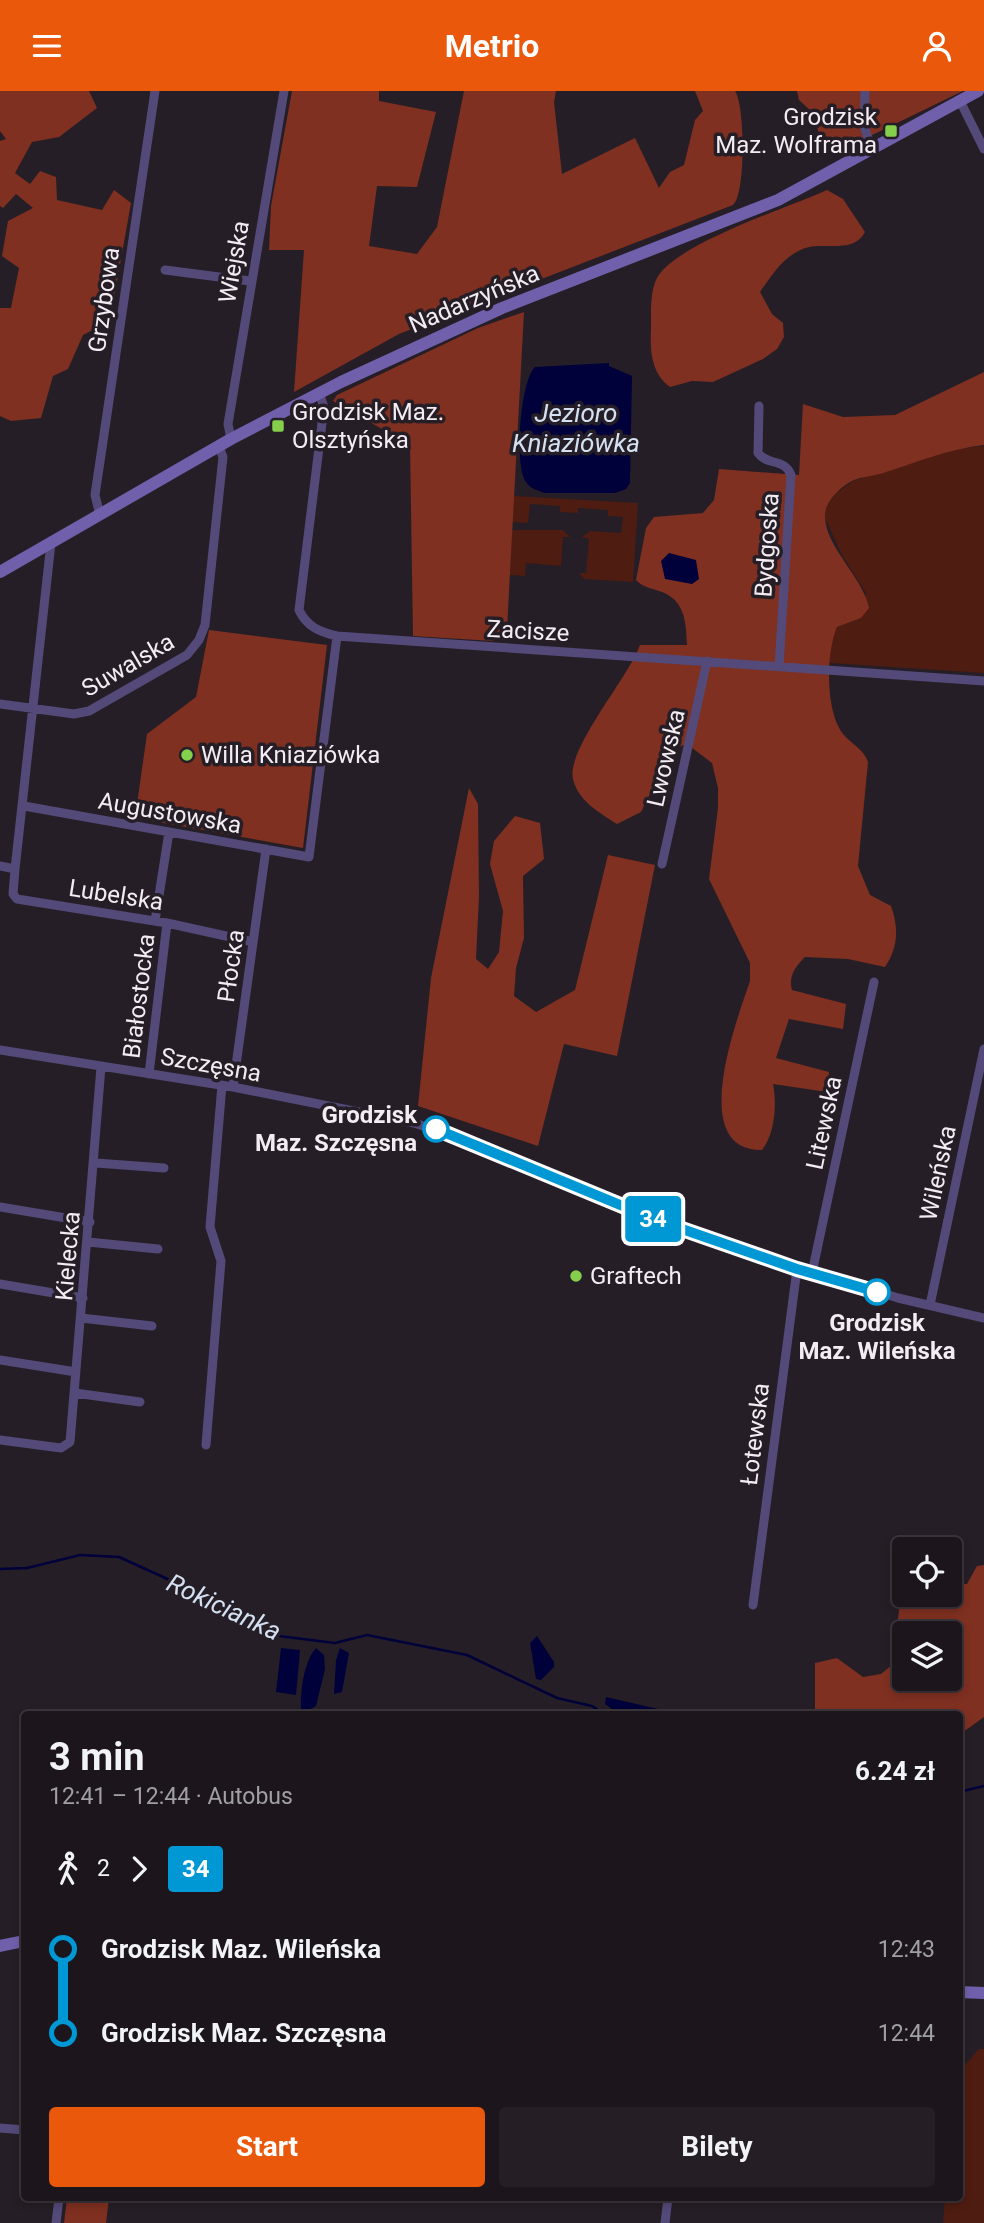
<!DOCTYPE html>
<html lang="pl">
<head>
<meta charset="utf-8">
<style>
	body { margin:0; font-family:Roboto,sans-serif; background:#251f25; color:#f1f3f6; height:100vh; display:flex; flex-direction:column; font-size:26px; white-space:nowrap }
	* { box-sizing:border-box; margin:0 }
	p { font-size:23px; color:#a09fa3 }
	.icon { flex:none; width:38px; height:38px; fill:none; stroke:currentColor; stroke-width:2; stroke-linecap:round; stroke-linejoin:round }
	.map { position:relative; flex:1; overflow:hidden }
	.details { position:absolute; left:21px; top:1620px; width:942px; height:490px; display:flex; flex-direction:column; background:#1c161c; border-radius:7px; box-shadow:0 4px 10px #0003,0 0 0 2px #3a353b }
	.details>* { flex:none }
	.badge { padding:0 14px; border-radius:5px; font-size:24px; line-height:46px }
	.fabs { position:absolute; left:892px; top:1446px; display:grid; gap:14px }
	.fabs a { display:grid; place-items:center; width:70px; height:70px; border-radius:7px; background:#1c161c; box-shadow:0 4px 10px #0003,0 0 0 2px #3a353b; font-size:35px }
	.map>.badge { position:absolute; translate:-50% -50%; box-shadow:0 0 0 4px #fff }
	.legs { display:flex; align-items:center; gap:10px; height:77px; padding:0 28px; font-size:23px }
	.legs p { margin-inline-start:auto }
	.headline { display:flex; align-items:center; justify-content:space-between; height:119px; padding:0 28px }
	h1 { font-size:38px; font-weight:700; line-height:52px }
	.action { display:flex; gap:14px; margin-top:auto; padding:14px 28px }
	.action a { flex:1; height:80px; border-radius:7px; background:#ea580c; color:#fff; font-size:28px; font-weight:700; line-height:80px; text-align:center }
	.action a+a { background:#251f25; color:#f1f3f6 }
	ul { padding:0 28px; list-style:none }
	li { display:flex; align-items:center; gap:24px; height:84px; font-size:26px }
	li i { display:grid; place-items:center; width:10px; height:100%; margin:0 9px; background:currentColor }
	li i::after { content:''; width:18px; height:18px; margin:-9px; border:5px solid; border-radius:50%; background:#1c161c }
	li p { margin-inline-start:auto }
	li:first-child i { background:linear-gradient(#0000 50%,currentColor 0) }
	li:last-child i { background:linear-gradient(currentColor 50%,#0000 0) }
	header { display:flex; justify-content:space-between; align-items:center; height:91px; padding:0 28px; background:#ea580c; color:#fff; font-size:32px; font-weight:700 }
	.map>svg:first-child { display:block }
	.green { fill:#4e1c11 }
	.forest { fill:#7f3020; fill-rule:evenodd }
	.water { fill:#00003a }
	.lines { fill:none; stroke-linecap:round; stroke-linejoin:round }
	.stream { stroke:#00003a; stroke-width:2.5 }
	.street { stroke:#534a79; stroke-width:9 }
	.secondary { stroke:#705fab; stroke-width:12 }
	.line-1-casing { stroke:#fff; stroke-width:16 }
	.line-1 { stroke:#0098d4; stroke-width:10 }
	.poi-dot { fill:#84d04d; stroke:#261e26; stroke-width:2.5 }
	.stop-1-dot { fill:#fff; stroke:#0098d4; stroke-width:3.5 }
	.labels { text-anchor:middle; dominant-baseline:central; stroke-width:7; stroke-linejoin:round; paint-order:stroke }
	.poi-label { font-size:24px; fill:#f3edf3; stroke:#261e26; text-anchor:start }
	.street-label { font-size:24px; fill:#f3edf3; stroke:#261e26 }
	.stop-label { font-size:24px; font-weight:bold; fill:#f3edf3; stroke:#261e26; text-anchor:end }
	.water-label { font-size:26px; font-style:italic; fill:#d4e1f3; stroke:#261e26 }
</style>
</head>
<body>
<header><svg class="icon" aria-label="menu" viewBox="0 0 24 24"><path d="M4 6h16M4 12h16M4 18h16"/></svg>Metrio<svg class="icon" aria-label="person" viewBox="0 0 24 24"><circle cx="12" cy="8" r="4"/><path d="M4 21q1-7 8-7t8 7"/></svg></header>
<div class="map">
<svg width="984" height="2132" viewBox="0 0 984 2132">
	<rect width="100%" height="100%" fill="#261e26"/>
	<path class="green" d="M984,355V582L830,572V551L837,536L861,527L866,502L842,464L825,427L826,416L835,403L853,390L952,358Z
		M514,405L638,412L633,491L584,488L579,482H586L589,448L582,446L590,440L621,442L623,426L608,425V419L578,417V422L560,421V415L530,413L528,432L512,431Z
		M512,439H563L570,446H563L561,475L526,472L525,485L510,484Z
		M979,1958H984V2132H943L945,2107H959V1981Z"/>
	<path class="forest" d="M0,0H89L97,17L59,46L32,51L15,82L30,93L40,80L56,86L57,109L102,119L114,99L131,112L110,230L83,244L68,278L53,285L41,327L11,330L0,325V217H11L19,177L2,165L8,130L33,117L16,103L3,117L0,115V50L6,48L0,40Z
		M292,0H379V10L436,21L417,96L377,95L369,155L417,163L437,136L464,0H556L554,11L562,83L635,47L659,97L670,81L684,74L695,29L703,20L695,0H735C745,14 746,103 733,114L399,243L294,301L304,159H269L271,115Z
		M797,0H963L833,63L822,56L814,23L799,9Z
		M827,99L843,108L865,141C854,162 827,152 809,156C785,162 773,183 760,201L772,223L783,232L784,246L777,258L763,268L713,291L692,290L670,296C651,282 650,260 651,237C651,222 650,203 656,189C671,154 790,116 827,99Z
		M524,221L507,538L493,550L413,545L410,354L333,310L337,304L478,237Z
		M984,281V354C947,358 915,372 880,383C872,385 862,386 854,389C841,395 824,411 825,426C826,457 863,486 869,517L861,527L837,536C826,561 825,620 843,643C852,654 863,657 868,671L858,775L870,804L891,815C899,837 898,857 885,876L848,868L805,866C796,875 788,885 792,899L846,913L843,938L789,928L776,967L829,981L827,1001L773,993C777,1013 775,1043 762,1059C686,1060 738,926 750,890V872L709,788L718,717V697L712,672L687,653L672,658L641,721L617,733C600,722 578,710 573,688C566,658 629,586 640,554H687C686,531 685,510 662,501C651,497 644,497 636,489L646,437L654,426L703,422L714,409L719,378L799,384L803,313L843,326L895,324Z
		M209,539L327,554L303,757L135,727L147,643L196,606Z
		M469,697L478,713L479,805L476,868L488,878L499,861L503,820L490,773L494,750L515,725L540,732L544,768L523,785L524,847L516,877L514,905L536,921L575,899L608,764L655,774L617,965L564,953L538,1055L418,1015L431,887Z
		M984,1474V1626L959,1644V1624H852L847,1619L815,1618V1572L837,1567L863,1586L881,1583L892,1574L902,1497H905V1503H950V1494L967,1493L977,1475ZM905,1542H950V1587H905Z
		M67,2107H109L106,2132H64Z"/>
	<path class="water" d="M609,272V275L632,285L630,392L626,398L615,402H544C538,399 530,398 526,391C514,376 520,290 535,276Z
		M669,462L696,469L699,488L692,493L665,488L661,470Z
		M537,1545L554,1571V1576L541,1589L536,1588L530,1552Z
		M281,1557L300,1559L296,1604L276,1601Z
		M316,1557L324,1564L325,1578L316,1615L305,1621L301,1619C300,1602 304,1570 316,1557Z
		M340,1557L349,1562L342,1601L334,1603L336,1569Z
		M606,1606L658,1618L656,1624H620L605,1613Z"/>
	<g class="lines">
		<path class="stream" d="M0,1478L27,1477L80,1464L119,1466L205,1505L279,1545L335,1552L367,1544L467,1564L557,1607L592,1615L605,1624
			M959,1701L984,1695"/>
		<path class="street" d="M865,0L864,35L872,59
			M960,10L984,58
			M165,179L250,190
			M319,302L324,316L299,519C307,536 320,541 337,545L984,590
			M759,315L758,362C767,375 785,367 791,384L779,576
			M231,348L228,333L284,0
			M100,424L95,404L155,0
			M0,613L74,623L89,620L187,564L199,549L205,534L223,366L219,356
			M24,715L309,766L337,545
			M662,773L707,570
			M0,775L15,778L13,803L17,808L167,832L253,851
			M15,778L51,452
			M155,830L169,741
			M0,959L233,996L414,1032L487,1056L544,1084L723,1152L898,1207L984,1227
			M149,983L167,832
			M233,996L266,758
			M96,1072L164,1077
			M0,1116L90,1131
			M88,1151L158,1158
			M812,1182L874,891
			M0,1193L83,1207
			M930,1214L984,958
			M81,1227L152,1235
			M0,1269L76,1281
			M75,1302L140,1311
			M0,1349L61,1357L70,1351L101,976
			M206,1354L221,1170L210,1136L222,994
			M753,1514L797,1178
			M0,2037L24,2039
			M56,2132L59,2107
			M665,2132L668,2107"/>
		<path class="secondary" d="M0,481L231,348L341,291L502,217L778,109L978,0
			M0,1855L24,1850
			M959,1901L984,1902"/>
	</g>
	<g class="lines">
		<defs>
			<path id="line-1" d="M436,1038L659,1130L797,1178L877,1201"/>
		</defs>
		<use href="#line-1" class="line-1-casing"/>
		<use href="#line-1" class="line-1"/>
	</g>
	<g class="poi-dot">
		<rect x="884" y="33" width="14" height="14" rx="3.5"/>
		<rect x="271" y="328" width="14" height="14" rx="3.5"/>
		<circle cx="187" cy="664" r="7"/>
		<circle cx="576" cy="1185" r="7"/>
	</g>
	<g class="stop-1-dot">
		<circle cx="436" cy="1038" r="12"/>
		<circle cx="877" cy="1201" r="12"/>
	</g>
	<g class="labels">
		<g class="poi-label">
			<text x="877" y="26" text-anchor="end">Grodzisk<tspan x="877" dy="28">Maz. Wolframa</tspan></text>
			<text x="292" y="321">Grodzisk Maz.<tspan x="292" dy="28">Olsztyńska</tspan></text>
			<text x="201" y="664">Willa Kniaziówka</text>
			<text x="590" y="1185">Graftech</text>
		</g>
		<g class="street-label">
			<text transform="translate(234 171) rotate(-80)">Wiejska</text>
			<text transform="translate(474 208) rotate(-23)">Nadarzyńska</text>
			<text transform="translate(104 209) rotate(-82)">Grzybowa</text>
			<text transform="translate(767 454) rotate(-86)">Bydgoska</text>
			<text transform="translate(528 540) rotate(3)">Zacisze</text>
			<text transform="translate(128 574) rotate(-30)">Suwalska</text>
			<text transform="translate(666 667) rotate(-77)">Lwowska</text>
			<text transform="translate(170 722) rotate(10)">Augustowska</text>
			<text transform="translate(116 804) rotate(9)">Lubelska</text>
			<text transform="translate(231 875) rotate(-82)">Płocka</text>
			<text transform="translate(139 905) rotate(-83)">Białostocka</text>
			<text transform="translate(211 974) rotate(10)">Szczęsna</text>
			<text transform="translate(824 1032) rotate(-78)">Litewska</text>
			<text transform="translate(938 1082) rotate(-78)">Wileńska</text>
			<text transform="translate(68 1165) rotate(-85)">Kielecka</text>
			<text transform="translate(755 1343) rotate(-83)">Łotewska</text>
		</g>
		<g class="stop-label">
			<text x="417" y="1024">Grodzisk<tspan x="417" dy="28">Maz. Szczęsna</tspan></text>
			<text x="877" y="1232" text-anchor="middle">Grodzisk<tspan x="877" dy="28">Maz. Wileńska</tspan></text>
		</g>
		<g class="water-label">
			<text x="576" y="322">Jezioro<tspan x="576" dy="30">Kniaziówka</tspan></text>
			<text transform="translate(224 1516) rotate(25)">Rokicianka</text>
		</g>
	</g>
</svg>
<div class="fabs">
<a><svg class="icon" aria-label="locate" viewBox="0 0 24 24"><circle cx="12" cy="12" r="6"/><path d="M12 2v4M12 18v4M2 12h4M18 12h4"/></svg></a>
<a><svg class="icon" aria-label="layers" viewBox="0 0 24 24"><path d="M12 4l9 5-9 5-9-5zM3 14l9 5 9-5"/></svg></a>
</div>
<b class="badge" style="left:653px;top:1128px;background:#0098d4;color:#fff">34</b>
<section class="details">
<div class="headline"><div><h1>3 min</h1><p>12:41 – 12:44 · Autobus</p></div><b>6.24 zł</b></div>
<div class="legs"><svg class="icon" aria-label="walk" viewBox="0 0 24 24"><circle cx="13" cy="4" r="2"/><path d="M13 8l-2 6 4 7M11 14l-3 7M7 12l3-4h3l4 4"/></svg>2<svg class="icon" aria-label="forward" viewBox="0 0 24 24"><path d="M9 5l7 7-7 7"/></svg><b class="badge" style="background:#0098d4;color:#fff">34</b></div>
<ul>
<li><i style="color:#0098d4"></i><b>Grodzisk Maz. Wileńska</b><p>12:43</p></li>
<li><i style="color:#0098d4"></i><b>Grodzisk Maz. Szczęsna</b><p>12:44</p></li>
</ul>
<div class="action"><a>Start</a><a>Bilety</a></div>
</section>
</div>
</body>
</html>
